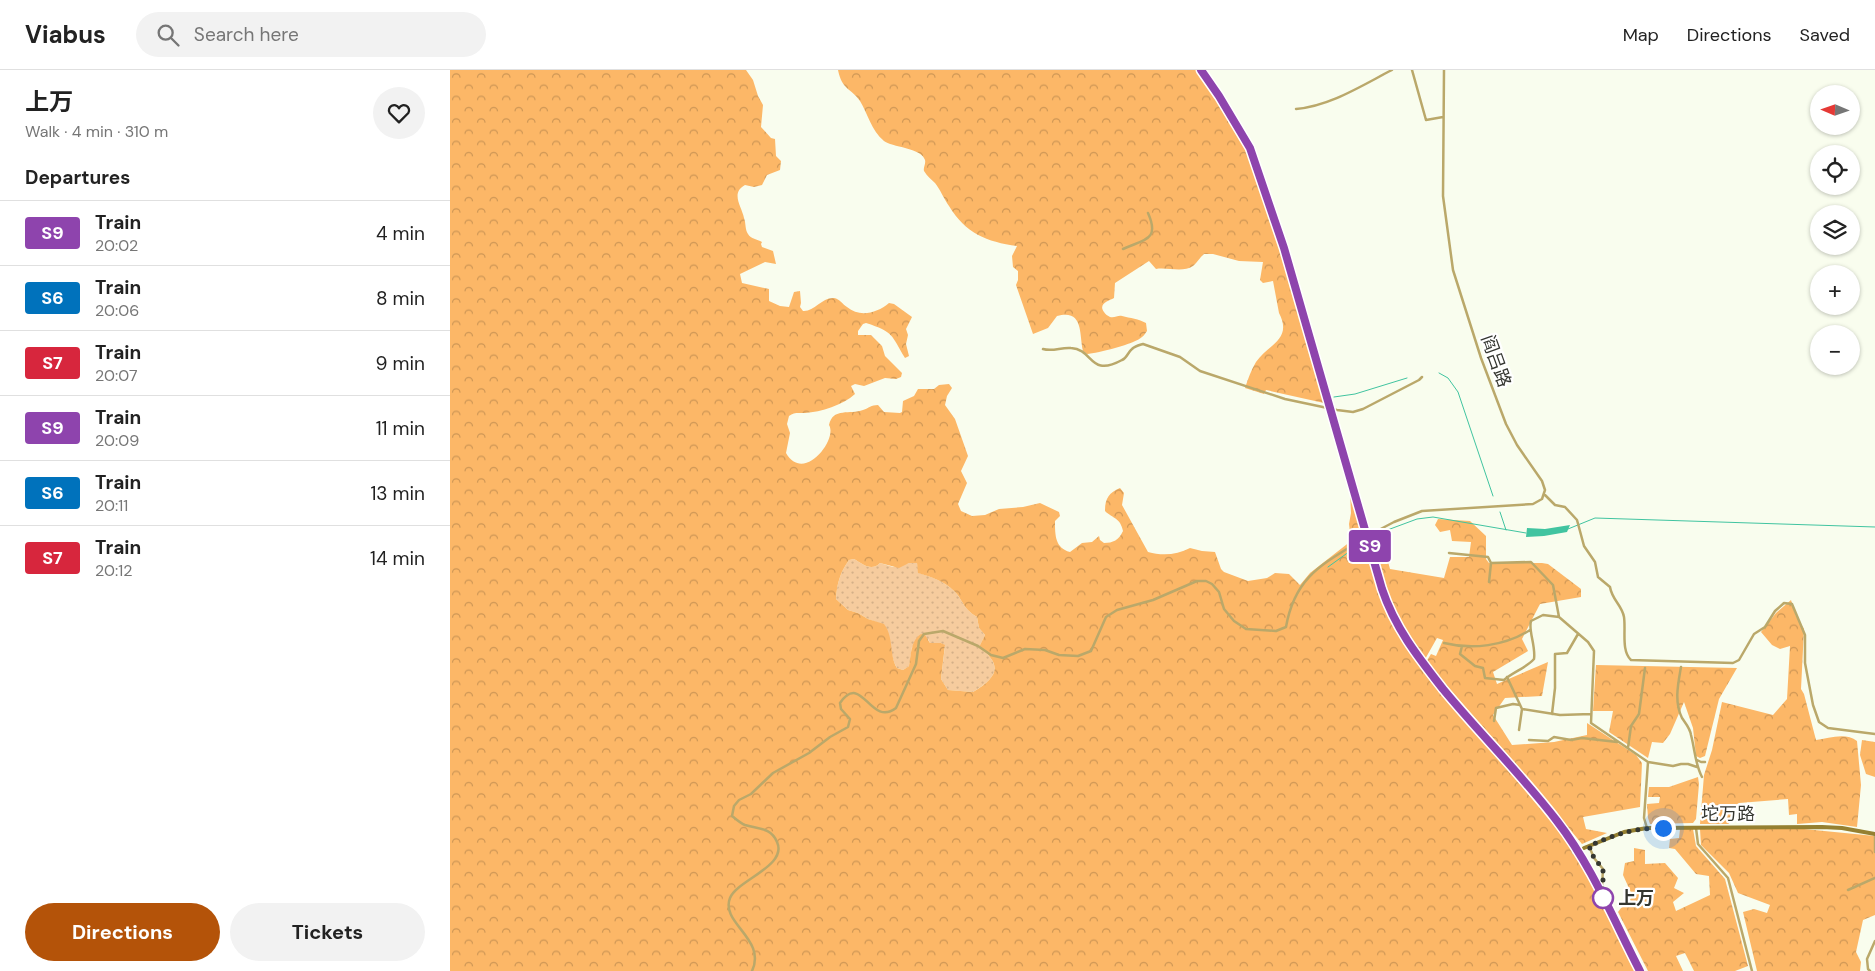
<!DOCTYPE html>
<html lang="en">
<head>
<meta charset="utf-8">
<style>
	body { margin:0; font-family:"DM Sans","Noto Sans SC",sans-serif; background:#f2f2f2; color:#222; height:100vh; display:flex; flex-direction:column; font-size:19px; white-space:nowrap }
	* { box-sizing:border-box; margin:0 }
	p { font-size:16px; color:#767676 }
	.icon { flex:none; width:28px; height:28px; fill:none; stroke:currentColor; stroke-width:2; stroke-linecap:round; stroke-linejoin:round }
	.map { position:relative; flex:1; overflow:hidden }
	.drawer { display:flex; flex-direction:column; background:#fff; width:450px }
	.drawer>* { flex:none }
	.badge { padding:0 10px; border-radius:4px; font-size:18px; line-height:32px }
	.needle { width:32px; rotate:272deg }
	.tools { position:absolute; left:1360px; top:15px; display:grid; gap:10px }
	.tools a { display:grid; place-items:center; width:50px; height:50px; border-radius:50%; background:#fff; box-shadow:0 1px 4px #0004; font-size:25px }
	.you { position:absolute; width:25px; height:25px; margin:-12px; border:4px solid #fff; border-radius:50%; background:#1a73e8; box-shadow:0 0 0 8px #1a73e833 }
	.map>.badge { position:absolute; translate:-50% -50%; box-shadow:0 0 0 2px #fff }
	h2 { padding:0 25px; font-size:19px; line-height:45px }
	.round { display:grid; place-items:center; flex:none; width:52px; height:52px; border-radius:26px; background:#f2f2f2 }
	.overview { display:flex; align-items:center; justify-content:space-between; height:85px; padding:0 25px }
	h1 { font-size:24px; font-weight:700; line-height:38px }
	.cta { display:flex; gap:10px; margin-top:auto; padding:10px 25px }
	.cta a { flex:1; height:58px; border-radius:30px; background:#b45309; color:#fff; font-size:20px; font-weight:700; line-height:58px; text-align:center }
	.cta a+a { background:#f2f2f2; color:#222 }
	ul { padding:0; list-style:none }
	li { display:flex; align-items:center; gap:15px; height:65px; padding:0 25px; border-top:1px solid #e0e0e0 }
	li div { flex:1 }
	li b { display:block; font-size:19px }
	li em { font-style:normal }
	li .badge { min-width:55px; font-weight:700; text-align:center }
	header { display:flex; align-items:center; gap:30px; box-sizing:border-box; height:70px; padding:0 25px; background:#fff; border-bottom:1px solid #e0e0e0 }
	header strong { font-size:24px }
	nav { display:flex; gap:28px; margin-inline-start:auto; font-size:18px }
	.search { width:350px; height:45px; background:#f2f2f2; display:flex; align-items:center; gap:12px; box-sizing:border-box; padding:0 18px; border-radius:28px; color:#767676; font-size:19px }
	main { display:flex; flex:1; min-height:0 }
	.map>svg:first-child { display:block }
	.grass { fill:url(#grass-dots) }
	.forest { fill:url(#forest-crowns); fill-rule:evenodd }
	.water { fill:#41c4a0 }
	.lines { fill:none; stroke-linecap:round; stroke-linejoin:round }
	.stream { stroke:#41c4a0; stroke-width:1 }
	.street-tunnel { stroke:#d2d5c8; stroke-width:2.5; stroke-dasharray:2.5 1; stroke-linecap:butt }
	.street { stroke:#baa86a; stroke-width:2.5 }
	.secondary { stroke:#958031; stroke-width:4 }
	.rail { stroke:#898c82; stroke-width:1; stroke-dasharray:6 6; stroke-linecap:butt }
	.line-casing { stroke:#fff; stroke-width:11 }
	.line { stroke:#8e44ad; stroke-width:8 }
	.walk { stroke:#343630; stroke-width:5; stroke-dasharray:0 9 }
	.stop-dot { fill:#fff; stroke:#8e44ad; stroke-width:2.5 }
	.labels { text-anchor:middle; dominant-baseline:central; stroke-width:4.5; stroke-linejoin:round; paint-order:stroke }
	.street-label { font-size:18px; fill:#343630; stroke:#fff }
	.stop-label { font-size:18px; font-weight:bold; fill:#343630; stroke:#fff; text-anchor:start }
</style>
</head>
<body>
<header>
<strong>Viabus</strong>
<div class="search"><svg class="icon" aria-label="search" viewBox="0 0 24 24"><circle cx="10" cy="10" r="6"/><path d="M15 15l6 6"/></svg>Search here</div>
<nav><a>Map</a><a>Directions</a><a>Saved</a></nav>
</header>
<main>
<section class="drawer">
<div class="overview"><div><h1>上万</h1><p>Walk · 4 min · 310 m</p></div><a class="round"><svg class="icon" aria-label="heart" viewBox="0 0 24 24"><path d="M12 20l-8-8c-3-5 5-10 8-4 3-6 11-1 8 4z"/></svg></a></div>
<h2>Departures</h2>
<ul>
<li><span class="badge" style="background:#8e44ad;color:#fff">S9</span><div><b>Train</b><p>20:02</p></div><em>4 min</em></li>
<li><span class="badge" style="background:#0072bc;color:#fff">S6</span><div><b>Train</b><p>20:06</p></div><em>8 min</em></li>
<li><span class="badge" style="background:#d7263d;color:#fff">S7</span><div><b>Train</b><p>20:07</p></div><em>9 min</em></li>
<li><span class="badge" style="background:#8e44ad;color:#fff">S9</span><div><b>Train</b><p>20:09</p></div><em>11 min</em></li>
<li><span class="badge" style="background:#0072bc;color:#fff">S6</span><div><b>Train</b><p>20:11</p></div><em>13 min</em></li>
<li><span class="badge" style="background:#d7263d;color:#fff">S7</span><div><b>Train</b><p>20:12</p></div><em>14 min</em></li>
</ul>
<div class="cta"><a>Directions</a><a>Tickets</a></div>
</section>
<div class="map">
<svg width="1425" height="901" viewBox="0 0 1425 901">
	<defs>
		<pattern id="grass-dots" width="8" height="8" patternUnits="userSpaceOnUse" patternTransform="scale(1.25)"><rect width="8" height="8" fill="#f6cc9e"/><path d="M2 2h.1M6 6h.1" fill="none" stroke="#d4b088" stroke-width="1.8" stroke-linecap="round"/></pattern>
		<pattern id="forest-crowns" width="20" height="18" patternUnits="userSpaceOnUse" patternTransform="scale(1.25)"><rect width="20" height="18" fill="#fcb767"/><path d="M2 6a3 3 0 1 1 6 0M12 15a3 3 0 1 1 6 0" fill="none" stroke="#cd9655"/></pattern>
	</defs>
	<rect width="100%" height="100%" fill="#f9fdee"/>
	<path class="grass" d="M404,489C413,494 421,502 430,493L443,497L459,493H467L469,503C481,507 494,511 504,521C514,531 512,538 527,547L529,558L535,565L529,577C553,595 548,607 523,622L498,620L491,609L495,576L491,573H480L478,569L462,577L459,596L453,600L447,598C439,585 442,568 434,555L418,549L408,543L398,540L386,529C387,513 390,503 399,490Z"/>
	<path class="forest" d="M0,0H296L303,10L308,26L313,35L311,57L321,68L325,69L326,86L331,91L330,100L317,105L312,115L304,117L295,115C280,123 292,137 294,148C296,153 295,160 298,164C301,169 307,169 312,172L311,174L312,177L323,181L326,194L315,192L290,204L292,213L319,219V231L330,236L339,237L344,222L350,221L351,233L350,237L353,241C364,242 372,227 384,228C390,229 392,234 397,237C410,248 427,243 439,233L444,234L462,247L456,259L458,265L456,274L459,286L455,288C441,265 444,262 416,253L413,254L408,261V265H421L432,276L435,286L452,303L451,307L446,309L435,308L414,316L405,314L401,316L405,324C393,335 371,342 355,343C348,343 344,342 339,346L337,354L340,363L336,383C354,414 388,369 379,355C383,337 400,345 413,340C419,338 421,335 428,335L434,342L450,343L452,342L453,331L464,326L468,319H484L489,315L499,314L502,318L497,326L495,335L505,349L518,386L511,401L517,413L508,434L511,441L522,446L535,445L549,439L573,437L590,433L609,442L610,446L605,451C605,465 605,478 620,482L632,473L642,472L649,466L650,470L654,473C663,473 669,470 673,461C670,447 663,449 655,441C655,428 659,423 670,418L674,423L672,435L698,482C712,486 727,485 740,478L752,481L765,482L771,499L774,502L798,511L817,508L825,503L839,504L850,515L860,503L901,471L899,454L901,443L900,422L934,529L955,570L978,604L1112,764L1138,805L1185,901H0ZM404,489C413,494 421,502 430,493L449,498L459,493H467L468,503C481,507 494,511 504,521C514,531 512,538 527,547L529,558L535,565L529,577C553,595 548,607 523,622L498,620L491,609L495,575L491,573H480L475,565L471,564C461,570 461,585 459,596L453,600L447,598C439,585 444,567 434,554L418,549L408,543L398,540L386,529C387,513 390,503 399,490Z
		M388,0H746C801,58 817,138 839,212C850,252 864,292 874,333L816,320L814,324L795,318C798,309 801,300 806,292C818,274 843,270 829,243L823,211L813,213L810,210L813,192L789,191L763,184H754C750,187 747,193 743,196C733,203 717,197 706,199L699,191L665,213L664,228C658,231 648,234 654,242C655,244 658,246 660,247C665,248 668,245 672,246C680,248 689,249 696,253L697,261C696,262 694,266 692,267C685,274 648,283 637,284L633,281C629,264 634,239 607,246L598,258L583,264L566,215L568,210V201L563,197L562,186L567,176C537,172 515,163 499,136C494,129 490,119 485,113C481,109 477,106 474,101C473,98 476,94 475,90C472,78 441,77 434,71C421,60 418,44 410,31C401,18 392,20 388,0Z
		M988,449L1020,451L1036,466V489L1039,493H1092L1098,494L1131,519V527L1090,534L1072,569L1078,581L1043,602L1047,614L1098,592L1092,626L1055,628L1043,645L1062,675L1104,672L1137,665V653L1186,685L1192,693L1190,737L1133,747L1136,759L1157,763L1132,774L1056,683L976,592L981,584L986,586L993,570L987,568L974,591L959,570L942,539L921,467L932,469L940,499L994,508L1000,487H1019L1021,472L1002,471L1000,460L990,462L985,455Z
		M1341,530L1346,546L1354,559L1351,619L1354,624L1366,670C1379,668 1396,662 1407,671L1411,715L1407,757L1372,752L1347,754V744L1339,745L1338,729L1289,733L1282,740L1279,754H1250L1254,705L1262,680L1272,632L1323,645L1337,629L1340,576L1330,579L1322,575L1311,562L1326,543Z
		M1146,595L1287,598L1269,629L1255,686L1250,688L1246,686L1243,658L1234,632L1220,664L1213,673L1202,672L1198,688L1159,662L1163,641H1143Z
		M1412,670L1425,672V707L1416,704L1410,685Z
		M1248,707L1249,714L1246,749L1243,753L1200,754L1198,748L1197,734L1209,733L1210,727H1198L1199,717H1219Z
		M1230,759H1243L1246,776L1275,809L1298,896L1285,901H1244L1235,883L1226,886L1233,901H1198L1168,842L1171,838L1181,832L1180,829L1183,827L1173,805L1175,793L1184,791V778L1195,780V794L1215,793L1228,808L1224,818L1234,823L1223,832L1226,841L1260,825L1259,806L1246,804L1225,779L1219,778L1220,769L1229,768Z
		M1250,759H1354L1425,766V845L1413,850L1406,882L1411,892L1410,901H1307L1293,842L1304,839L1317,843L1320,835L1288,823L1279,803L1251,775Z"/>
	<path class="water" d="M1120,455L1117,462L1094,466L1076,467L1077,458L1095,459Z"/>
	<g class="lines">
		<path class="stream" d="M989,303L998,308L1008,322L1043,426
			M884,327L905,324L957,308
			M1050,442L1056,460
			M1118,459L1145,448L1425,457
			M924,465L967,449L983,447L1076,463
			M878,497L914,471"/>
		<path class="street-tunnel" d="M913,469L923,463
			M1122,783L1134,778"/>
		<path class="street" d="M962,0L976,50L993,47
			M846,39C880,36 911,16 942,0
			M673,179C695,169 710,170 698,143
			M593,279C603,282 611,277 621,278C644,279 639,308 672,290C677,288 678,282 682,279C685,276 690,275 693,274L730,287L750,301L835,329L887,340L903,342L913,339L969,310L972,307
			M1095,425L1105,435L1115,437L1127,450L1134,476L1145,492L1148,507L1160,517C1162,530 1172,535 1174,547C1176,560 1171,581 1181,590L1283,593L1289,590L1304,564L1315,557L1325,541L1334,533L1342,534L1355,565V593L1363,635L1369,652L1378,658L1425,664
			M923,463L944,452L972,441L1083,434L1092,429L1095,420L1092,411L1067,375L1056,354L1031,288L1003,200L993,126L994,0
			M999,483L1038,487L1041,493L1039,512
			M1041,493L1081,492L1103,515L1109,547L1138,572L1144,581L1141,653L1198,692L1194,748L1197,758
			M994,573C1022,580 1055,576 1080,560
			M1012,576L1010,584L1025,596L1033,598L1035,608L1054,610C1063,602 1076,598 1084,589C1086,576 1078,560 1081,551L1093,545L1109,547
			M1231,597C1228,614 1224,632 1232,648C1236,654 1240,658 1241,665C1245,680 1245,694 1252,707
			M1057,607L1072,639L1069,660
			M1072,639L1110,645L1141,644
			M1102,644L1105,618V584L1117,583L1128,564
			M1044,651L1046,638L1063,634L1070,635
			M1079,670L1098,671L1104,667L1121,670L1132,668L1167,672
			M1178,678L1181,656L1189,644L1195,598
			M1247,690L1251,692H1255
			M1198,692L1223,696L1231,694H1238L1247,697
			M1246,758L1248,774L1278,808L1302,901
			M1425,764V782
			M1139,776L1144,788L1153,799L1152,816
			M1398,820L1425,808
			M302,901C317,869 270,853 280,828C287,810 338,796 327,772C321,757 307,759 295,755C290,753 286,749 282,746L284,736L289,730L301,724L323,703L359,683L380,667L398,657L400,649L391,639L390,633C412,601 420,658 446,638L466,594L469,571L474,564L493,561L528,576L541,585L553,588L575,579L595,580L609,585L628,586L641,581L656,547L667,540L703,530L747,511H756L762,514L769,522L774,539L784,551L796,559L826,561L836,557C845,506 873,494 913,469
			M1420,901L1418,899L1417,889L1425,871"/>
		<path class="secondary" d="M1134,778L1174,762L1197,758L1372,757L1392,758L1425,764"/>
		<path class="rail" d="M751,0L769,26L800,78L834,178L932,519C945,558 968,587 993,619C1030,664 1072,705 1107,751C1142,796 1164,851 1190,901"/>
	</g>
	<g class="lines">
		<defs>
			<path id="line" d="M751,0L769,26L800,78L834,178L932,519C945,558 968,587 993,619C1030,664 1072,705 1107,751C1142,796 1164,851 1190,901"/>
		</defs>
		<use href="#line" class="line-casing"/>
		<use href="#line" class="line"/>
		<path class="walk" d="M1153,828V799L1144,788L1139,776C1167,764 1182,758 1213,758"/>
	</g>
	<circle class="stop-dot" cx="1153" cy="828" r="10"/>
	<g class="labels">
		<g class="street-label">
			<text transform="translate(1046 291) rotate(70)">阎吕路</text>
			<text x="1278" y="744">坨万路</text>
		</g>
		<g class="stop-label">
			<text x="1168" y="828">上万</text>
		</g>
	</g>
</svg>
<div class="tools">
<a><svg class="needle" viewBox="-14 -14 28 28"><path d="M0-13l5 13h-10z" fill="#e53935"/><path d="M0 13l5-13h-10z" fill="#767676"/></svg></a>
<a><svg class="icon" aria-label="locate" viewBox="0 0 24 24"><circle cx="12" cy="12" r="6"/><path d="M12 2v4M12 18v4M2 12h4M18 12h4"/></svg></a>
<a><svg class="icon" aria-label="layers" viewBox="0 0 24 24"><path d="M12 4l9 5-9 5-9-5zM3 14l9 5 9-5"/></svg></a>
<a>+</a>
<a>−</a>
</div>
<div class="you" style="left:1213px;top:758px"></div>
<b class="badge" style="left:920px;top:476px;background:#8e44ad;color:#fff">S9</b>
</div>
</main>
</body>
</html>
